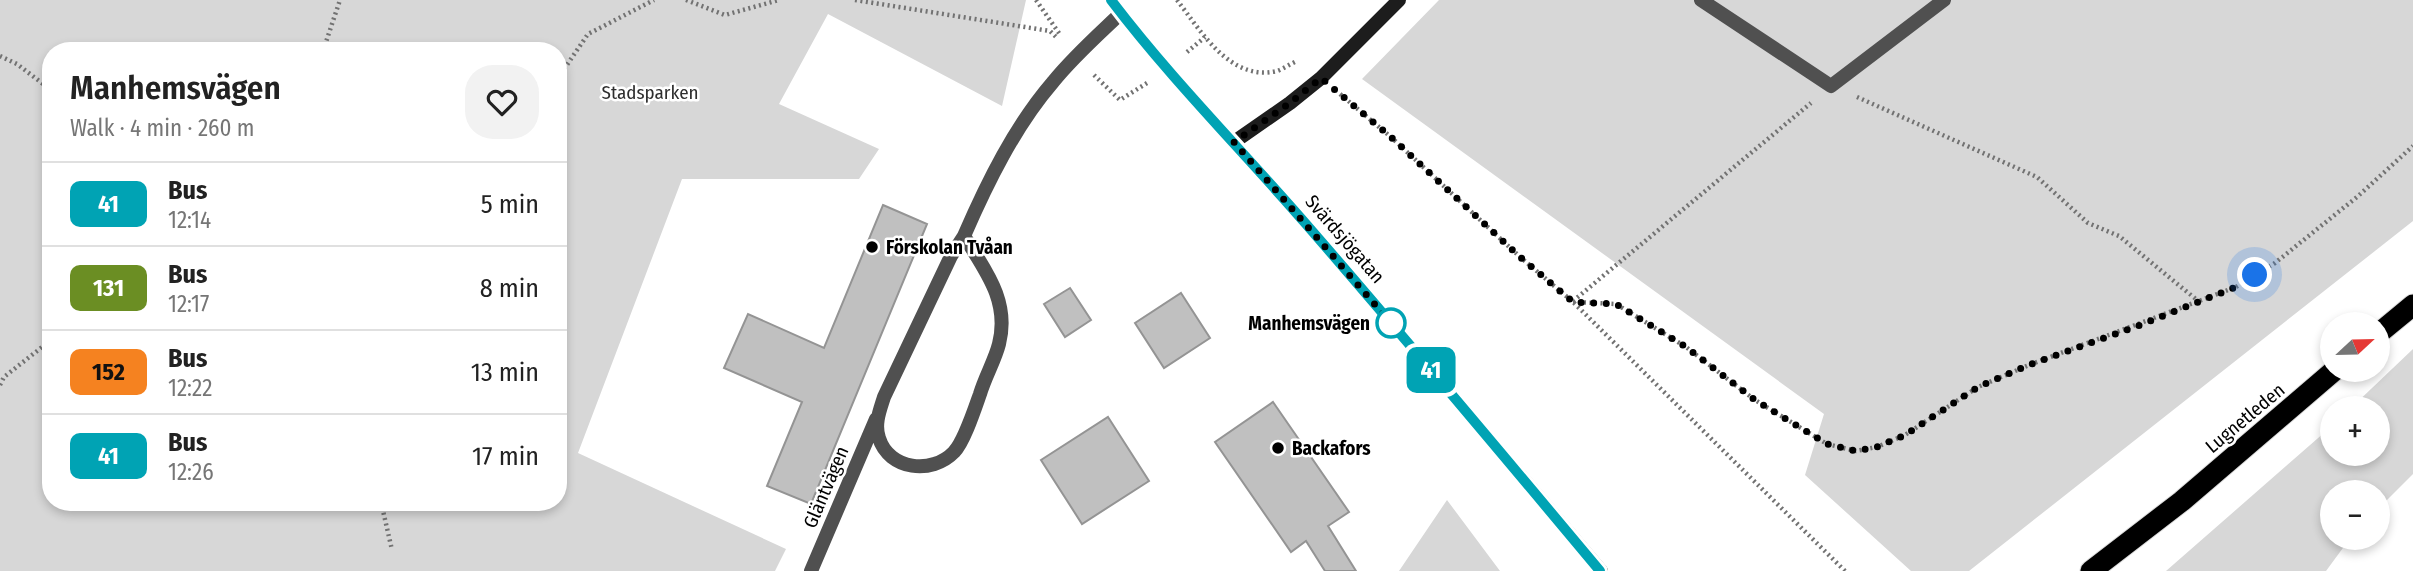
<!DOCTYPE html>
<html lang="en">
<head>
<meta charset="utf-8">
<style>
	body { margin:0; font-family:"Fira Sans Condensed",sans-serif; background:#f2f2f2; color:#222; height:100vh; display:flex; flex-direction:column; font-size:26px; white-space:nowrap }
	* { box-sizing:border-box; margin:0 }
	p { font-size:23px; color:#767676 }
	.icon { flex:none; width:38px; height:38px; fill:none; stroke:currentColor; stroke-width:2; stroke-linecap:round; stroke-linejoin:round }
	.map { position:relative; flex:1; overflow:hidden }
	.panel { position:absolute; left:42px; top:42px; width:525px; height:469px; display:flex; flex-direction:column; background:#fff; border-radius:28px; box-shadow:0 4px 10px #0003 }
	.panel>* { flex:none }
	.badge { padding:0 14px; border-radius:10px; font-size:24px; line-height:46px }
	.needle { width:46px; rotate:68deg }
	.fabs { position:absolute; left:2320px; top:312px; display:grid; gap:14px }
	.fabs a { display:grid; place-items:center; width:70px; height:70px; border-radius:50%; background:#fff; box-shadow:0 4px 10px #0003; font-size:35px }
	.you { position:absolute; width:35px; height:35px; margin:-18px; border:5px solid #fff; border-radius:50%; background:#1a73e8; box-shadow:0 0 0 10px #1a73e833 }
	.map>.badge { position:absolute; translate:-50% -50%; box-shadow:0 0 0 4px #fff }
	.round { display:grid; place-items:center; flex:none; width:74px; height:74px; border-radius:28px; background:#f2f2f2 }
	.summary { display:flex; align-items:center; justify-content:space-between; height:119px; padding:0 28px }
	h1 { font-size:33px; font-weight:600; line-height:52px }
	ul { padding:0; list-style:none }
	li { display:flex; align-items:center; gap:21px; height:84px; padding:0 28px; border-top:2px solid #e0e0e0 }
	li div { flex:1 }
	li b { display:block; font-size:26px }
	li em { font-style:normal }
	li .badge { min-width:77px; font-weight:700; text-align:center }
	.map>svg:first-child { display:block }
	.green { fill:#d7d7d7; fill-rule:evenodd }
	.building { fill:#c0c0c0; stroke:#949494; stroke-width:2 }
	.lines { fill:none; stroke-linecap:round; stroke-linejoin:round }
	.highway-casing { stroke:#dbdbdb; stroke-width:23 }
	.path { stroke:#727272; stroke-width:4.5; stroke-dasharray:2 3.5; stroke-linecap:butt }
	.lane { stroke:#505050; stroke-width:14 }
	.secondary { stroke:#1d1d1d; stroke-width:14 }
	.highway { stroke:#000; stroke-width:21 }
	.line-casing { stroke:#fff; stroke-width:16 }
	.line { stroke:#00a3b4; stroke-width:10 }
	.walk { stroke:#000; stroke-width:7; stroke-dasharray:0 12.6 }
	.poi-dot { fill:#000; stroke:#fff; stroke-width:2.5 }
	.stop-dot { fill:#fff; stroke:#00a3b4; stroke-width:3.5 }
	.labels { text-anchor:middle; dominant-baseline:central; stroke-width:5; stroke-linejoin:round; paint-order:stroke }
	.park-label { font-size:19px; fill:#2e2e2e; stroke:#fff }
	.street-label { font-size:19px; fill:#000; stroke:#fff }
	.poi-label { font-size:19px; font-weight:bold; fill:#000; stroke:#fff; text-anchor:start }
	.stop-label { font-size:19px; font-weight:bold; fill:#000; stroke:#fff; text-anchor:end }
</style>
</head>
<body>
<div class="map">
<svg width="2413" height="571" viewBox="0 0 2413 571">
	<rect width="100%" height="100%" fill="#fff"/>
	<path class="green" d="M0,0H1026L1002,106L828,14L779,104L879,149L859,179H682L578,453L786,549L775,571H0ZM51,51H558V502H51Z
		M1439,0H2413V221L1969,571H1911L1805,475L1824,414L1362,79Z
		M2413,349V474L2378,509V492H2333V537H2351L2326,571H2166L2333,425V453H2378V408H2351Z
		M1447,500L1500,571H1399Z"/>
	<path class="building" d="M883,205L927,224L811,504L767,486L802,402L724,368L748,314L824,348Z
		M1070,288L1091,320L1065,337L1044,304Z
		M1181,293L1210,338L1164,368L1135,323Z
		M1273,402L1349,512L1328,526L1356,571H1325L1306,541L1291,552L1215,442Z
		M1108,417L1149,481L1082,524L1041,460Z"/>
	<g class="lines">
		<defs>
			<path id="highway" d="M2378,334L2413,305
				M2091,571L2182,501L2336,369"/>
		</defs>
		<use href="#highway" class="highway-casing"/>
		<path class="path" d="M686,0L725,15L779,0
			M855,0L1050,31L1058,39
			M1036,0L1061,36
			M1177,0C1201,31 1230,82 1277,71C1283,69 1290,64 1297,61
			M323,51L340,0
			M1187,52L1205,37
			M0,56L17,64L51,90
			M1094,75L1120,100L1147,83
			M558,78L588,34L654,0
			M1340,94L1392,138L1519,256L1573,302L1845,571
			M1857,97L2037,177L2088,223L2119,236L2197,300
			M1573,301L1811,103
			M1573,302L1616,304L1686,347L1755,400L1827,444L1856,451L1877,447L1905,435L1978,387L2029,365L2236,287L2275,263L2357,197L2413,146
			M0,385L4,377L51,340
			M381,502L392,550"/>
		<path class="lane" d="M1701,0L1831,86L1944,0
			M964,236L951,256L884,397C880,410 874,424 879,438C889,470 932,475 954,452C964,442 975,408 980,394C985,377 995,360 999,344C1010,301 985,270 964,236C987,183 1015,126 1053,82C1073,57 1098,35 1121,13
			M811,571L876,419"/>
		<path class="secondary" d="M1111,0C1169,76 1236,144 1299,216C1401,333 1500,452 1601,571
			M1234,142L1290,103L1321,78L1399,0"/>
		<use href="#highway" class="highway"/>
	</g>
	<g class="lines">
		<defs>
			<path id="line" d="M1111,0C1171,79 1241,149 1306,224C1405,338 1503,455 1600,571"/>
		</defs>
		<use href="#line" class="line-casing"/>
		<use href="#line" class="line"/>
		<path class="walk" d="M1391,323L1234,142L1290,103L1321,78L1392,138L1519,256L1573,302L1616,304L1686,347L1755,400L1827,444L1856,451L1877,447L1905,435L1978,387L2029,365L2135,327L2236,287L2255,275"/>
	</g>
	<g class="poi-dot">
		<circle cx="872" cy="247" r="7"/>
		<circle cx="1278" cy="448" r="7"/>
	</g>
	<circle class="stop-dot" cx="1391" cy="323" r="14"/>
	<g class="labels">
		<g class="park-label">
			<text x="650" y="92">Stadsparken</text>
		</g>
		<g class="street-label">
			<text transform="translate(1345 239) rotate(49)">Svärdsjögatan</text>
			<text transform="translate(2245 418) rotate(-40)">Lugnetleden</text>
			<text transform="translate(826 487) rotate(-67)">Gläntvägen</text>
		</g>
		<g class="poi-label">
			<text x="886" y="247">Förskolan Tvåan</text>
			<text x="1292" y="448">Backafors</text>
		</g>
		<g class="stop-label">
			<text x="1370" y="323">Manhemsvägen</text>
		</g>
	</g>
</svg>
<div class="fabs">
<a><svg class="needle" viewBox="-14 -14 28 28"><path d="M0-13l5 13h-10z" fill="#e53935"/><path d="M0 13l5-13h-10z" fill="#767676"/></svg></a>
<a>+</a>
<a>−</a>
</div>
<div class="you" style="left:2255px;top:275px"></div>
<b class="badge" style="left:1431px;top:370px;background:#00a3b4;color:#fff">41</b>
<section class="panel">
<div class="summary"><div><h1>Manhemsvägen</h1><p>Walk · 4 min · 260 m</p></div><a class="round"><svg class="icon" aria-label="heart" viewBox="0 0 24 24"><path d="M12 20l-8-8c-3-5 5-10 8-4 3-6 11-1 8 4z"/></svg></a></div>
<ul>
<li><span class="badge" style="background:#00a3b4;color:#fff">41</span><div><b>Bus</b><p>12:14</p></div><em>5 min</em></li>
<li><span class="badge" style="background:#6b8e23;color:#fff">131</span><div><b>Bus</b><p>12:17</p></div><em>8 min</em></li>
<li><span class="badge" style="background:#f58220;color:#111">152</span><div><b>Bus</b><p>12:22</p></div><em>13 min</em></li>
<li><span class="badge" style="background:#00a3b4;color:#fff">41</span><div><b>Bus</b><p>12:26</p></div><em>17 min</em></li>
</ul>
</section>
</div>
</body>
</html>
